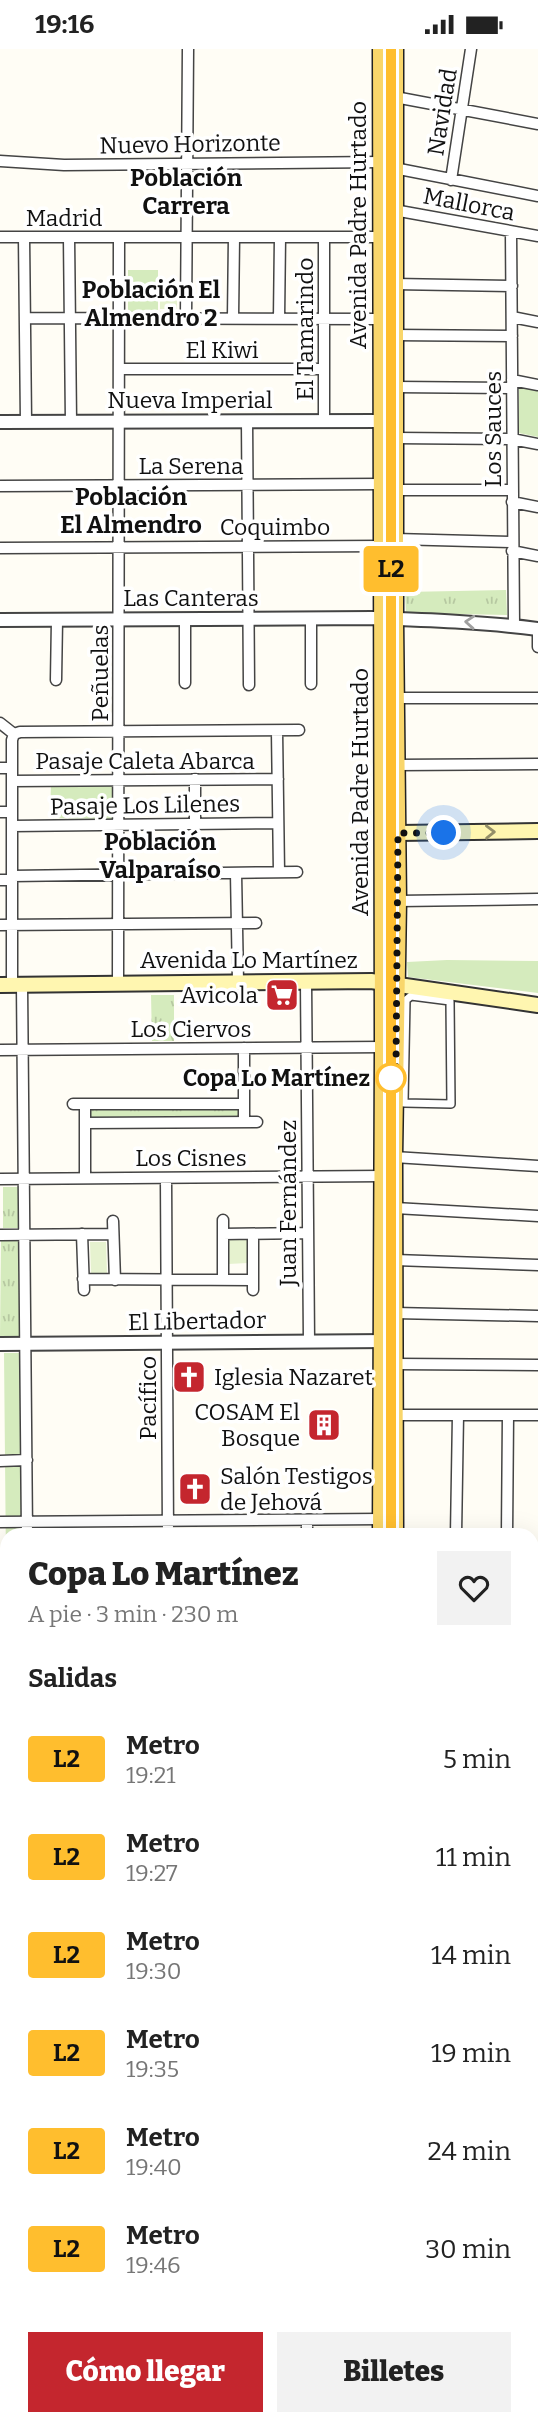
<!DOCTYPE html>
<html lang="es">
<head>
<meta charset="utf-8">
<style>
	body { margin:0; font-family:Bitter,serif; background:#f2f2f2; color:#222; height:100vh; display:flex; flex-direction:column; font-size:26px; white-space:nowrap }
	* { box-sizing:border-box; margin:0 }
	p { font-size:23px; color:#767676 }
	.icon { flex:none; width:38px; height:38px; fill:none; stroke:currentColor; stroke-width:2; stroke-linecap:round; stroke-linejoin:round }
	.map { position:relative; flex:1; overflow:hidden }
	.panel { position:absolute; left:0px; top:1479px; width:539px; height:898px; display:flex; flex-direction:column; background:#fff; border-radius:21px 21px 0 0; box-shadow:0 7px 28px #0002 }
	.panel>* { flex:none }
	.badge { padding:0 14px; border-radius:5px; font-size:24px; line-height:46px }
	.you { position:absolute; width:35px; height:35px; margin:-18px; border:5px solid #fff; border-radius:50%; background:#1a73e8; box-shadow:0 0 0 10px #1a73e833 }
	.map>.badge { position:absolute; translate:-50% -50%; box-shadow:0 0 0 4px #fff }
	h2 { padding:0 28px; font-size:26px; line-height:63px }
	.round { display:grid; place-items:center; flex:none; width:74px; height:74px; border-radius:0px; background:#f2f2f2 }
	.summary { display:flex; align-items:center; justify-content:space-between; height:119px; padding:0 28px }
	h1 { font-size:33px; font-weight:800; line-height:52px }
	.primary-button { display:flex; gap:14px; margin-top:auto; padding:14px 28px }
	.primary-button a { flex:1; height:80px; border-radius:0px; background:#c4262e; color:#fff; font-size:28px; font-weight:800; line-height:80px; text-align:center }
	.primary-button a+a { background:#f2f2f2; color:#222 }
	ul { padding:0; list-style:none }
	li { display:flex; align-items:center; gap:21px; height:98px; padding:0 28px }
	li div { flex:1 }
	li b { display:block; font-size:26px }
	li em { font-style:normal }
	li .badge { min-width:77px; font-weight:700; text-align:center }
	.status { display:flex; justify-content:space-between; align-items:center; height:49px; padding:0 35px; background:#fff; direction:ltr }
	.status svg { height:19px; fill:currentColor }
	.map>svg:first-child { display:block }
	.grass { fill:url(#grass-tufts) }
	.park { fill:#d5ebbd }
	.pitch { fill:#e6f2cf }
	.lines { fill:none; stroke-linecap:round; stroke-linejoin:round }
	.pedestrian-casing { stroke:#444; stroke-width:10 }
	.minor-casing { stroke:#444; stroke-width:13 }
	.tertiary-casing { stroke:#444; stroke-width:16 }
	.secondary-casing { stroke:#333; stroke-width:18 }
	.primary-casing { stroke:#222; stroke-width:19 }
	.pedestrian { stroke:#fff; stroke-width:7 }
	.minor { stroke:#fff; stroke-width:10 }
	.tertiary { stroke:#fff; stroke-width:12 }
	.secondary { stroke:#fff6b0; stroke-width:14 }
	.primary { stroke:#f9d66b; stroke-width:16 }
	.oneway { stroke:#a0a0a0 }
	.oneway2 { stroke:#948f68 }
	.line-casing { stroke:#fff; stroke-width:16 }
	.line { stroke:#ffbe2e; stroke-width:10 }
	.walk { stroke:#111; stroke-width:7; stroke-dasharray:0 12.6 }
	.stop-dot { fill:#fff; stroke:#ffbe2e; stroke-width:3.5 }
	.labels { text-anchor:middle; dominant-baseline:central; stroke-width:7; stroke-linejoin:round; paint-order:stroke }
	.street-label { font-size:23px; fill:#111; stroke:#fff }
	.poi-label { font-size:23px; fill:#111; stroke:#fff; text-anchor:end }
	.stop-label { font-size:23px; font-weight:bold; fill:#111; stroke:#fff; text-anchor:end }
	.neighbourhood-label { font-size:24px; font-weight:bold; fill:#111; stroke:#fff }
</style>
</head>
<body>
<div class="status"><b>19:16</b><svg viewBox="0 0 49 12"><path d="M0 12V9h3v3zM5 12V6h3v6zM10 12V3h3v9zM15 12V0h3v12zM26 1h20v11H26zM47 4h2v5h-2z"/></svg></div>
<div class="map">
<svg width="538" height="2376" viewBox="0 0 538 2376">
	<defs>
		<pattern id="grass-tufts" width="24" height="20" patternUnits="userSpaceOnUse" patternTransform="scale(1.75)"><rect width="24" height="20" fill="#d5ebbd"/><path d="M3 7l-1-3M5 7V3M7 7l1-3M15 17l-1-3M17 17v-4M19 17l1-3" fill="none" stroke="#b6c8a1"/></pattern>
	</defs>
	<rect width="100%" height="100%" fill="#fffdf5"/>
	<path class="grass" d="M506,541L507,566L406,564L405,543Z
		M151,946H174V992H152Z
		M240,1057L238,1068L90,1069L88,1058Z
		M3,1138H19V1179H3Z
		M1,1189H21L19,1289L0,1288Z"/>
	<path class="park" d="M128,221H158V264H128Z
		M519,336L538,339V388L519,384Z
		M51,735L112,736V770L50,769Z
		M447,911L538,912V944L408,928L407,913Z
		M4,1304H22L23,1486H7V1619Z"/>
	<path class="pitch" d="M160,234H177V260H160Z
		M228,1188H247L248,1214L228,1215Z
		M90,1193H106L107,1224H91Z"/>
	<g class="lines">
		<defs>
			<path id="pedestrian" d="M411,947L450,952L451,1055L404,1054L406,951Z"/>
			<path id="minor" d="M395,48L538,75
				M0,112L64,116L381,113
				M394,119L538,147
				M451,131L471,0
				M394,161L538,187
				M511,183L514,577
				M0,188H380
				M24,188L26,373
				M69,188L71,373
				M324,188V372
				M394,235L512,237
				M512,268L538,273
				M25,269L380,270
				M186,269L188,0
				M233,269L234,188
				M279,270L280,188
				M394,286L512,287
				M119,320H324
				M512,331L538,336
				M395,338L512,339
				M247,372L249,636
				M395,389L512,390L538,395
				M0,437L381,435
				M395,441H512
				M512,453L538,458
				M395,490L512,493
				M0,499L382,497
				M512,502L538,507
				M538,580V598
				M56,631L57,571
				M185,634V570
				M311,635V569
				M396,649H538
				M0,674L14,685
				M277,682L279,823
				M14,685L20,683L299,681
				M397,716L538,715
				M0,719H12
				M195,730V775
				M12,732L278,730
				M0,763H12
				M12,777L278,774
				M236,824L238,933
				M12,827L297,823
				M0,831H12
				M398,852L538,850
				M0,876L256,874
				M306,932L309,1292
				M118,935L119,188
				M12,936V691L14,685
				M22,936L27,1486
				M0,1001L383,998
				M73,1055H244
				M85,1055V1129
				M244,1073V999
				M85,1074L257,1073
				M394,1108L538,1117
				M166,1129L168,1486
				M0,1130L383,1127
				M395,1159L538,1167
				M223,1171V1231
				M113,1172L115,1231
				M82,1185L84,1241
				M223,1185L308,1184
				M253,1185V1241
				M0,1186L113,1185
				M395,1211L538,1216
				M83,1230L253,1231
				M395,1264L538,1267
				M395,1315L538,1316
				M396,1366H538
				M0,1412L27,1411
				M307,1471V1486
				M0,1473L381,1470
				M456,1486L458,1366
				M507,1486L508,1366
				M0,1585H7
				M0,1654H7
				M0,1717H7
				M532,1828L538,1829
				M0,1846H7
				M532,1875L538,1836
				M0,1916H7
				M532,1925L538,1927
				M0,1976H7
				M532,2022L538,2024
				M0,2034L7,2033
				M0,2073H7
				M532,2124L538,2126
				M532,2232L538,2234
				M532,2276L538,2259
				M0,2280H7
				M532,2334L538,2337
				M20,2370L21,2376
				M111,2370L112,2376
				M204,2370V2376
				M295,2370V2376
				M507,2376L508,2370"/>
			<path id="tertiary" d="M0,373L381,372
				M0,571L373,569C428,571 483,573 538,580
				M0,1295L388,1292
				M532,1636H538
				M532,1733L538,1734
				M0,2143H7"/>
			<path id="secondary" d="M398,784L538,782
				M0,936L371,932L538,956"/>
			<path id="primary" d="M381,0L383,998L381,1486
				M395,0V571L398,852L394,1108L395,1486
				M387,2370V2376"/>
		</defs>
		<use href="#pedestrian" class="pedestrian-casing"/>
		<use href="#minor" class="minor-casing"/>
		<use href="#tertiary" class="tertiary-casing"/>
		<use href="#secondary" class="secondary-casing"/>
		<use href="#primary" class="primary-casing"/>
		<use href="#pedestrian" class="pedestrian"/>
		<use href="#minor" class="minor"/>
		<use href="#tertiary" class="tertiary"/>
		<use href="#secondary" class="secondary"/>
		<use href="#primary" class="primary"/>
	</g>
	<defs><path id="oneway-chevron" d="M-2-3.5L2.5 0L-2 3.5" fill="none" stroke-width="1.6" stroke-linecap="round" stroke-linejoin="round" transform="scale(1.75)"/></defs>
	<use class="oneway" href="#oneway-chevron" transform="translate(470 573) rotate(-176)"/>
	<use class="oneway2" href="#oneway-chevron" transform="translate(490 783) rotate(-1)"/>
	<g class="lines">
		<defs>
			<path id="line" d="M391,0V1486"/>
		</defs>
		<use href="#line" class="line-casing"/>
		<use href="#line" class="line"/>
		<path class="walk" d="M391,1029L396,1018L398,784H444"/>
	</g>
	<defs>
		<symbol id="supermarket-square" viewBox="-11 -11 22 22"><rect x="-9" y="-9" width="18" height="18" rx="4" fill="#c4262e" stroke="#fff"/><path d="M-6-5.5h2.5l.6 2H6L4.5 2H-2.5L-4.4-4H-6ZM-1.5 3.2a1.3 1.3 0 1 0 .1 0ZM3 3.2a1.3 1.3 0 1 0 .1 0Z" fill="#fff"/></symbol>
		<symbol id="church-square" viewBox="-11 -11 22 22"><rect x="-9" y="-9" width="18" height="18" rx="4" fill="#c4262e" stroke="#fff"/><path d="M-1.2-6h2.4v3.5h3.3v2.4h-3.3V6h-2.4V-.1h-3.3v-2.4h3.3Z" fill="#fff"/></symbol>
		<symbol id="building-square" viewBox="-11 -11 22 22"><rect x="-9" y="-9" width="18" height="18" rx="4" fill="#c4262e" stroke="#fff"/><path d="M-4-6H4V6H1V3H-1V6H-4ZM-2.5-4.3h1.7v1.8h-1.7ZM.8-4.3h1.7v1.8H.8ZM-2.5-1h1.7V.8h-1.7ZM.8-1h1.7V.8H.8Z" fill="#fff"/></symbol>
	</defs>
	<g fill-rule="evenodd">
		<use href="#supermarket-square" x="263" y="927" width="38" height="38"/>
		<use href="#church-square" x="170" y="1309" width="38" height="38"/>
		<use href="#building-square" x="305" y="1357" width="38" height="38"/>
		<use href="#church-square" x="176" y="1421" width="38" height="38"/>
	</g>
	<circle class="stop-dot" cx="391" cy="1029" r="14"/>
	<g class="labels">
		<g class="street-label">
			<text transform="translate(442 63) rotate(-81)">Navidad</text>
			<text transform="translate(190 95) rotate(-1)">Nuevo Horizonte</text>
			<text transform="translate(469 155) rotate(11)">Mallorca</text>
			<text x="64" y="169">Madrid</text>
			<text transform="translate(358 176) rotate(-90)">Avenida Padre Hurtado</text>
			<text transform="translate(305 280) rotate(-90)">El Tamarindo</text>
			<text x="222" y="301">El Kiwi</text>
			<text x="190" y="351">Nueva Imperial</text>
			<text transform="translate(493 380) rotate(-90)">Los Sauces</text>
			<text x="191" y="417">La Serena</text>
			<text x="275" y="478">Coquimbo</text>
			<text x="191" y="549">Las Canteras</text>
			<text transform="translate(100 624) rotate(-90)">Peñuelas</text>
			<text x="145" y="712">Pasaje Caleta Abarca</text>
			<text transform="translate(360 743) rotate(-90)">Avenida Padre Hurtado</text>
			<text transform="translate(145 756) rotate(-1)">Pasaje Los Lilenes</text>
			<text x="249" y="911">Avenida Lo Martínez</text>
			<text x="191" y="980">Los Ciervos</text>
			<text x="191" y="1109">Los Cisnes</text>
			<text transform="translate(288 1154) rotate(-90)">Juan Fernández</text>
			<text transform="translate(197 1272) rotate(-1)">El Libertador</text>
			<text transform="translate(148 1349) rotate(-90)">Pacífico</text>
		</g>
		<g class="poi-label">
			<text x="258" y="946">Avicola</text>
			<text x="214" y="1328" text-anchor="start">Iglesia Nazaret</text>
			<text x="300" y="1363">COSAM El<tspan x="300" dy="26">Bosque</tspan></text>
			<text x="220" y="1427" text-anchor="start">Salón Testigos<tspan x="220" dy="26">de Jehová</tspan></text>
		</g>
		<g class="stop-label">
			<text x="370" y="1029">Copa Lo Martínez</text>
		</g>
		<g class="neighbourhood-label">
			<text x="186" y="129">Población<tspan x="186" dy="28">Carrera</tspan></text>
			<text x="151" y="241">Población El<tspan x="151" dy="28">Almendro 2</tspan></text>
			<text x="131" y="448">Población<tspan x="131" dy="28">El Almendro</tspan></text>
			<text x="160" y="793">Población<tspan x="160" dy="28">Valparaíso</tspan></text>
		</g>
	</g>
</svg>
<div class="you" style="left:444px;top:784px"></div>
<b class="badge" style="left:391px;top:520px;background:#ffbe2e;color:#111">L2</b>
<section class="panel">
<div class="summary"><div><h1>Copa Lo Martínez</h1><p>A pie · 3 min · 230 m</p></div><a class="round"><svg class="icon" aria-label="heart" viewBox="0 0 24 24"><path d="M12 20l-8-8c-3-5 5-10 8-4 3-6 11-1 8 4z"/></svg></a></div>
<h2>Salidas</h2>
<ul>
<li><span class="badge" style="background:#ffbe2e;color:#111">L2</span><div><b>Metro</b><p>19:21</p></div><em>5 min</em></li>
<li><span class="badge" style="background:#ffbe2e;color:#111">L2</span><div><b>Metro</b><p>19:27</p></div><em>11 min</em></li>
<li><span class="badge" style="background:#ffbe2e;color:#111">L2</span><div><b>Metro</b><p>19:30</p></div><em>14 min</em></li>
<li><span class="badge" style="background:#ffbe2e;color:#111">L2</span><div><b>Metro</b><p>19:35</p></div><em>19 min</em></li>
<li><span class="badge" style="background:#ffbe2e;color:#111">L2</span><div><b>Metro</b><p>19:40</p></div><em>24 min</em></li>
<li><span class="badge" style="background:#ffbe2e;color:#111">L2</span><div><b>Metro</b><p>19:46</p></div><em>30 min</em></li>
</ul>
<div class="primary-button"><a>Cómo llegar</a><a>Billetes</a></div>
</section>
</div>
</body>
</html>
